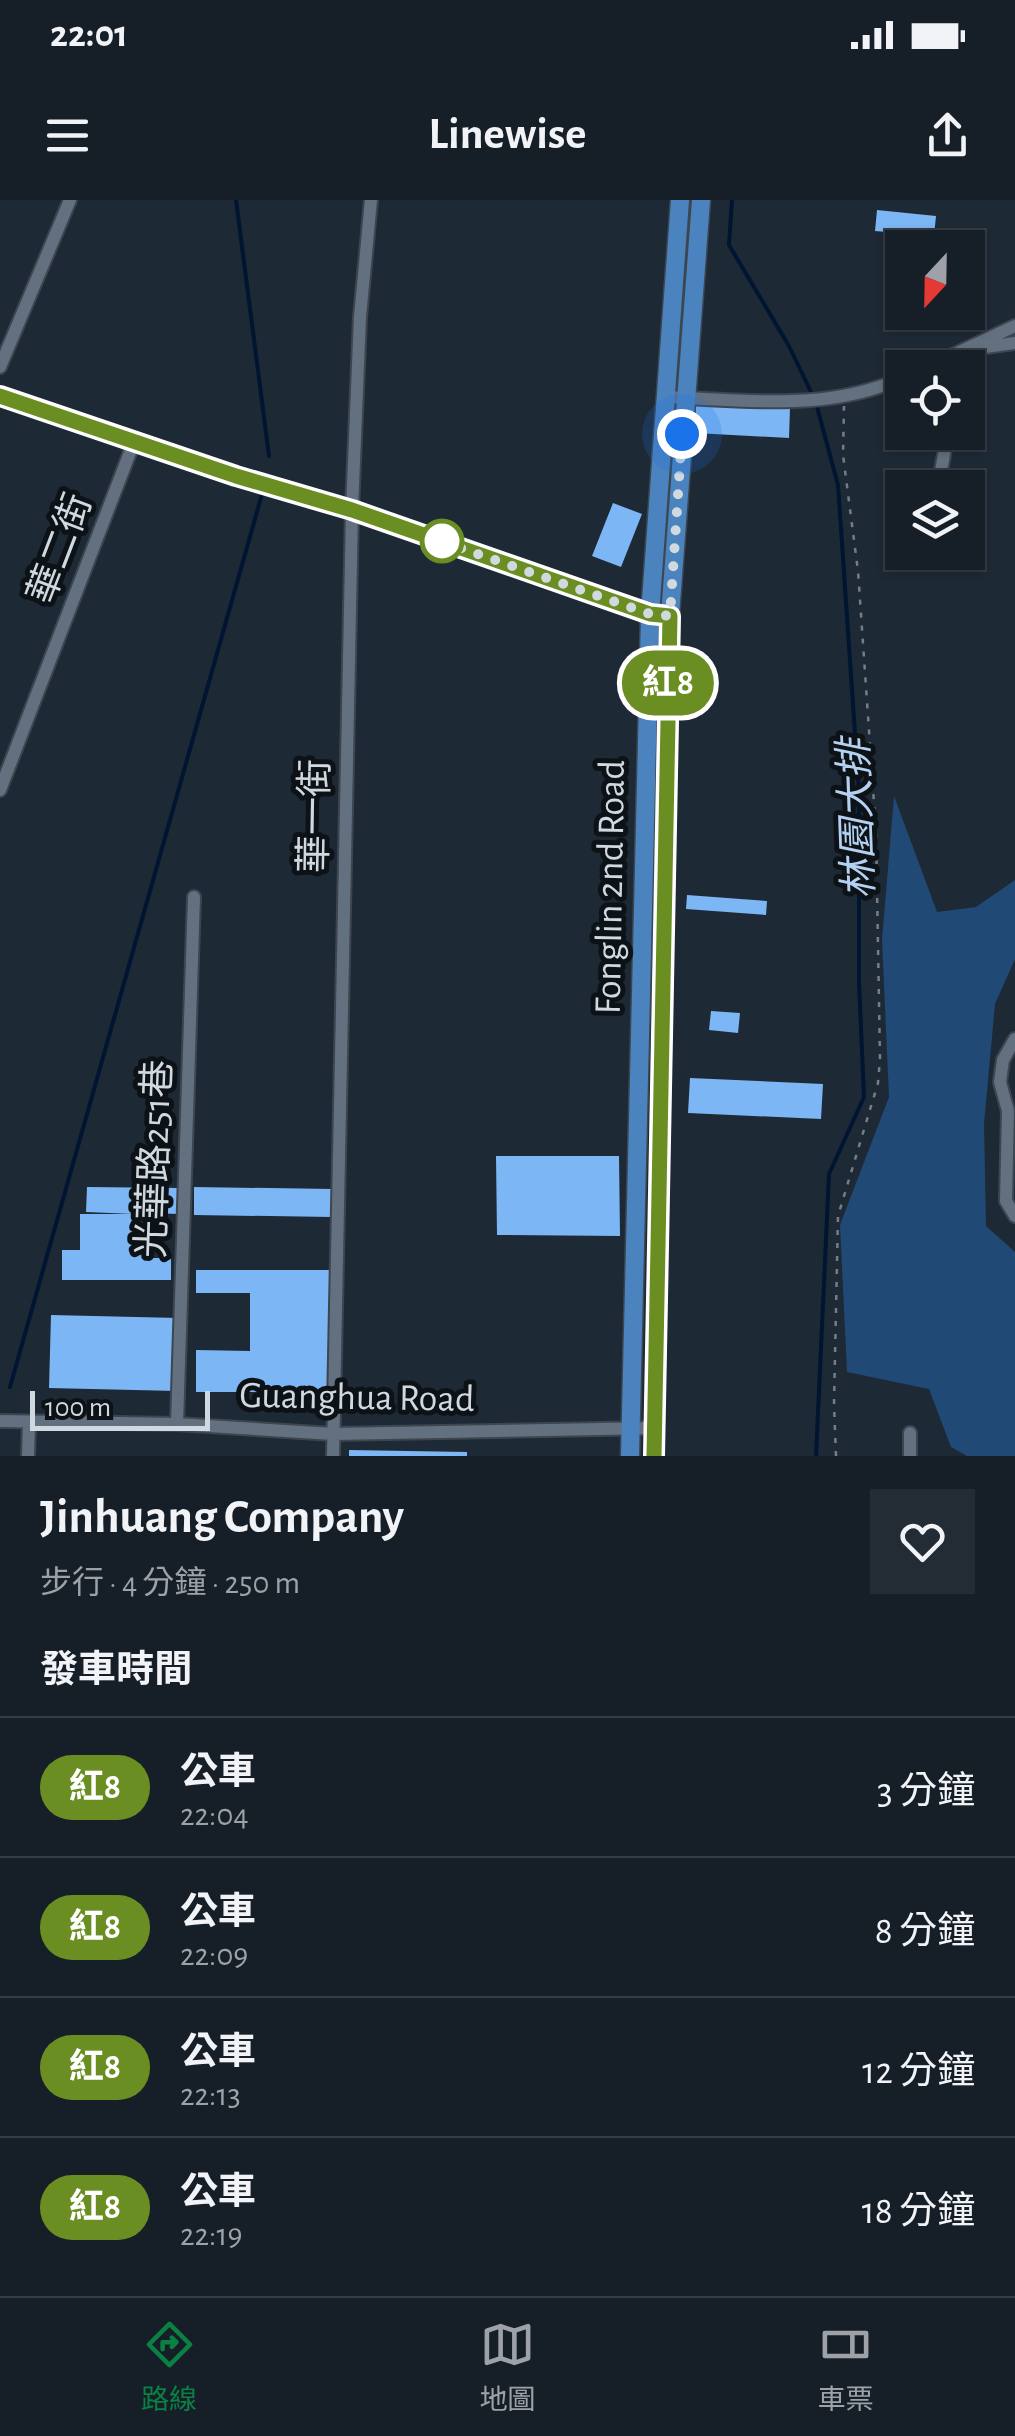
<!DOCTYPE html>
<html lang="zh-TW">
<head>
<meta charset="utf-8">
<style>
	body { margin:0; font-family:"Alegreya Sans","Noto Sans TC",sans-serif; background:#232c34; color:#f1f3f6; height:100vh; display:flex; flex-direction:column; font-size:38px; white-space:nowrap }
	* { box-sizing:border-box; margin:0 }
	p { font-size:32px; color:#9ea2a8 }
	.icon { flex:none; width:55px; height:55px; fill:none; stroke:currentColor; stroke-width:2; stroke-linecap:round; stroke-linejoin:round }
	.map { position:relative; height:1256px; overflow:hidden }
	.side { display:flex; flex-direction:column; background:#161f28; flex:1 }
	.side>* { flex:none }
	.badge { padding:0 20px; border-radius:32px; font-size:35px; line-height:65px }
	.needle { width:65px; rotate:202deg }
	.fabs { position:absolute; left:885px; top:30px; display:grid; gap:20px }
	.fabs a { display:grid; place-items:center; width:100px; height:100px; border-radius:0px; background:#161f28; box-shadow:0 2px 8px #0004,0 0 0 2px #353d45; font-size:50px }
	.scale { position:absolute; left:30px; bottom:25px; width:180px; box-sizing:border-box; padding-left:10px; border:5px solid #d0d8e0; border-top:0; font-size:28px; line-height:35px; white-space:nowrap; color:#d0d8e0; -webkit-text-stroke:8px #0d1217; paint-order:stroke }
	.you { position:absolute; width:50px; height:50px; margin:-25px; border:8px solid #fff; border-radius:50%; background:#1a73e8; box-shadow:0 0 0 15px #1a73e833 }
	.map>.badge { position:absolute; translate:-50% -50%; box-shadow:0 0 0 5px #fff }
	h2 { padding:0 40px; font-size:38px; line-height:90px }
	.round { display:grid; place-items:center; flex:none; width:105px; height:105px; border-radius:0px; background:#232c34 }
	.summary { display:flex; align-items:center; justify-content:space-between; height:170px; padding:0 40px }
	h1 { font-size:48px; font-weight:600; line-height:75px }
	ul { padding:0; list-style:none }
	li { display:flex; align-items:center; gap:30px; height:140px; padding:0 40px; border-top:2px solid #353d45 }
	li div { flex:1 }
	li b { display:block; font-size:38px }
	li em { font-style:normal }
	li .badge { min-width:110px; font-weight:700; text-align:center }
	.status { display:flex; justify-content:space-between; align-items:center; height:70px; padding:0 50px; background:#161f28; direction:ltr }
	.status svg { height:28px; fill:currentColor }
	header { display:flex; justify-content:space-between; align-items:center; height:130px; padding:0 40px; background:#161f28; font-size:45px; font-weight:600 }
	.tab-bar { display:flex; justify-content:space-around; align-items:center; height:140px; border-top:2px solid #353d45; background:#161f28; font-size:28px; color:#9ea2a8 }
	.tab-bar a { display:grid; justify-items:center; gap:5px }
	.tab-bar .selected { color:#0b8043 }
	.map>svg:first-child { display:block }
	.green { fill:#204975 }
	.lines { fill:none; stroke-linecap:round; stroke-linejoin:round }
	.stream { stroke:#001531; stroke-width:4 }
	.building { fill:#7db6f4 }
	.minor-casing { stroke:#3c4550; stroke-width:16 }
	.major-casing { stroke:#3c4550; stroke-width:21 }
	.path { stroke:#747d88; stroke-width:2.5; stroke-dasharray:5 8; stroke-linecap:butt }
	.minor { stroke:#63707f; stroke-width:12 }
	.major { stroke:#4a83bd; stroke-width:18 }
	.line-casing { stroke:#fff; stroke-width:22 }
	.line { stroke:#6b8e23; stroke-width:15 }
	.walk { stroke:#d0d8e0; stroke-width:10; stroke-dasharray:0 18 }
	.stop-dot { fill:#fff; stroke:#6b8e23; stroke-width:5 }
	.labels { text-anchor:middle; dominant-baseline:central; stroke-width:10; stroke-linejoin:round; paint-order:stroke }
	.street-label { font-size:38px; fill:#d0d8e0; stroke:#0d1217 }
	.water-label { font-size:40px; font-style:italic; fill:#b4d1f2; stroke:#0d1217 }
</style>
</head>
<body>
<div class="status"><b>22:01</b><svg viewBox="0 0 49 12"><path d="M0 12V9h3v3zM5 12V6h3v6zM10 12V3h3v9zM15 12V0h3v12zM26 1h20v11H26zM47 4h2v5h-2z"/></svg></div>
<header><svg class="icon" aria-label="menu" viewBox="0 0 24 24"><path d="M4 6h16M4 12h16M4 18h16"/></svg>Linewise<svg class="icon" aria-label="share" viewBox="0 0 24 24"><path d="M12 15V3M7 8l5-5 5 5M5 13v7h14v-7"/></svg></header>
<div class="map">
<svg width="1015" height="1256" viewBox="0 0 1015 1256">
	<rect width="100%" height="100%" fill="#1e2936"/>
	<path class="green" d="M894,596L937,712L976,707L1015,680V759L995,804L984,924L986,1026L1015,1052V1256H967L951,1247L929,1189L847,1172L840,1025L889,897L882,740Z"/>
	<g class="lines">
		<path class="stream" d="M236,0L269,256
			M732,0L729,45L789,146L812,194
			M816,203L838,285L859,592V782L864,897L829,974L816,1256
			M10,1187L262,294"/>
	</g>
	<path class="building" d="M877,10L936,16L934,36L875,31Z
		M696,203L790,208L789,238L695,233Z
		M613,303L642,314L621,367L592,356Z
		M687,695L767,701L766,715L686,709Z
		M711,811L740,813L738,833L709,830Z
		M690,878L823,884L821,919L688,913Z
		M496,956H619L620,1036L497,1035Z
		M87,987L179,988V1014L146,1013V1058H171V1080H62V1050H80V1014H133L86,1012Z
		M194,987L333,989L332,1017L194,1015Z
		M196,1070H329V1192H196V1150L250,1151V1093H196Z
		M51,1115L179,1118L177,1191L49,1188Z
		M349,1250L467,1252V1256H349Z"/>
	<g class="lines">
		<defs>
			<path id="minor" d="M0,167L70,0
				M925,168L1015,126
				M961,168L964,150L1015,143
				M0,196L236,276L352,310L650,415L670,416
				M665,197C745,200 827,212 902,178
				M938,288L948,232
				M923,363L925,352
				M0,590L134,242
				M1015,839L1003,860L1000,882L1008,911L1006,1001L1015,1016
				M0,1221L177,1224L333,1234L654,1228
				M177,1224L194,697
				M910,1233V1256
				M28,1256L29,1222
				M333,1256L352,310L360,117L371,0"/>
			<path id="major" d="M630,1256L650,415L680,0
				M654,1256L670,416L701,0"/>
		</defs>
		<use href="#minor" class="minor-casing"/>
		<use href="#major" class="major-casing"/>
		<path class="path" d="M836,1256L834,1204L838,1016L878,883L880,859L876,632L858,371L843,255L844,206"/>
		<use href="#minor" class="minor"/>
		<use href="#major" class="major"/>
	</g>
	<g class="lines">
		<defs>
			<path id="line" d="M0,196L236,276L352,310L650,414L670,416L654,1256"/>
		</defs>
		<use href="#line" class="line-casing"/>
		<use href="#line" class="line"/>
		<path class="walk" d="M442,341L426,336L650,414L670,416L682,234"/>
	</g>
	<circle class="stop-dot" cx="442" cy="341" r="20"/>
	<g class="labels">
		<g class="street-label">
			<text transform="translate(61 349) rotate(-69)">華二街</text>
			<text transform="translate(316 616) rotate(-89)">華一街</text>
			<text transform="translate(611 687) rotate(-89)">Fonglin 2nd Road</text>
			<text transform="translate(156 959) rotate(-88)">光華路251巷</text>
			<text transform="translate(357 1198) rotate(1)">Guanghua Road</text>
		</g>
		<g class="water-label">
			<text transform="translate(858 619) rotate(-92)">林園大排</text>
		</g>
	</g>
</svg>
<div class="fabs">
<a><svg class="needle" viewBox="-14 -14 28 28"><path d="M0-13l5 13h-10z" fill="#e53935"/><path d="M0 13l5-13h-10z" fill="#9ea2a8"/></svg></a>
<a><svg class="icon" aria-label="locate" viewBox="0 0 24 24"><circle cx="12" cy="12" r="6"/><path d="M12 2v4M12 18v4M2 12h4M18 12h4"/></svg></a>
<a><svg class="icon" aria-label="layers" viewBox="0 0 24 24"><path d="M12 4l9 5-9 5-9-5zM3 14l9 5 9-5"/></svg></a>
</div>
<div class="scale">100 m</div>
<div class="you" style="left:682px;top:234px"></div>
<b class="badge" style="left:668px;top:483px;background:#6b8e23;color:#fff">紅8</b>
</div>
<section class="side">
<div class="summary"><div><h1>Jinhuang Company</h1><p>步行 · 4 分鐘 · 250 m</p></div><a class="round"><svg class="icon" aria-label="heart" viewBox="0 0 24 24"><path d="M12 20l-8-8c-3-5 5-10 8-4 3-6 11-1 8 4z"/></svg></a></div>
<h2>發車時間</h2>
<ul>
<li><span class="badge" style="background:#6b8e23;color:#fff">紅8</span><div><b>公車</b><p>22:04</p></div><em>3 分鐘</em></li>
<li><span class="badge" style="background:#6b8e23;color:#fff">紅8</span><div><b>公車</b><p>22:09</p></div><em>8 分鐘</em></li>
<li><span class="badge" style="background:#6b8e23;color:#fff">紅8</span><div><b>公車</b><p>22:13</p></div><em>12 分鐘</em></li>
<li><span class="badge" style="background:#6b8e23;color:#fff">紅8</span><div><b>公車</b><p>22:19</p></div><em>18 分鐘</em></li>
</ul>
</section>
<nav class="tab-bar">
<a class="selected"><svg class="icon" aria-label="directions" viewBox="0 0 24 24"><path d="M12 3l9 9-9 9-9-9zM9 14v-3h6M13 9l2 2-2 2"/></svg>路線</a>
<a><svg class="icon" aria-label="map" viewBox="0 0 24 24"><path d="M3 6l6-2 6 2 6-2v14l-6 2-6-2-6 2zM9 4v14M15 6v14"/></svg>地圖</a>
<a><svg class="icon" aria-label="tickets" viewBox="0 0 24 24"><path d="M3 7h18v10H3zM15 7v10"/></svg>車票</a>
</nav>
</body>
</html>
